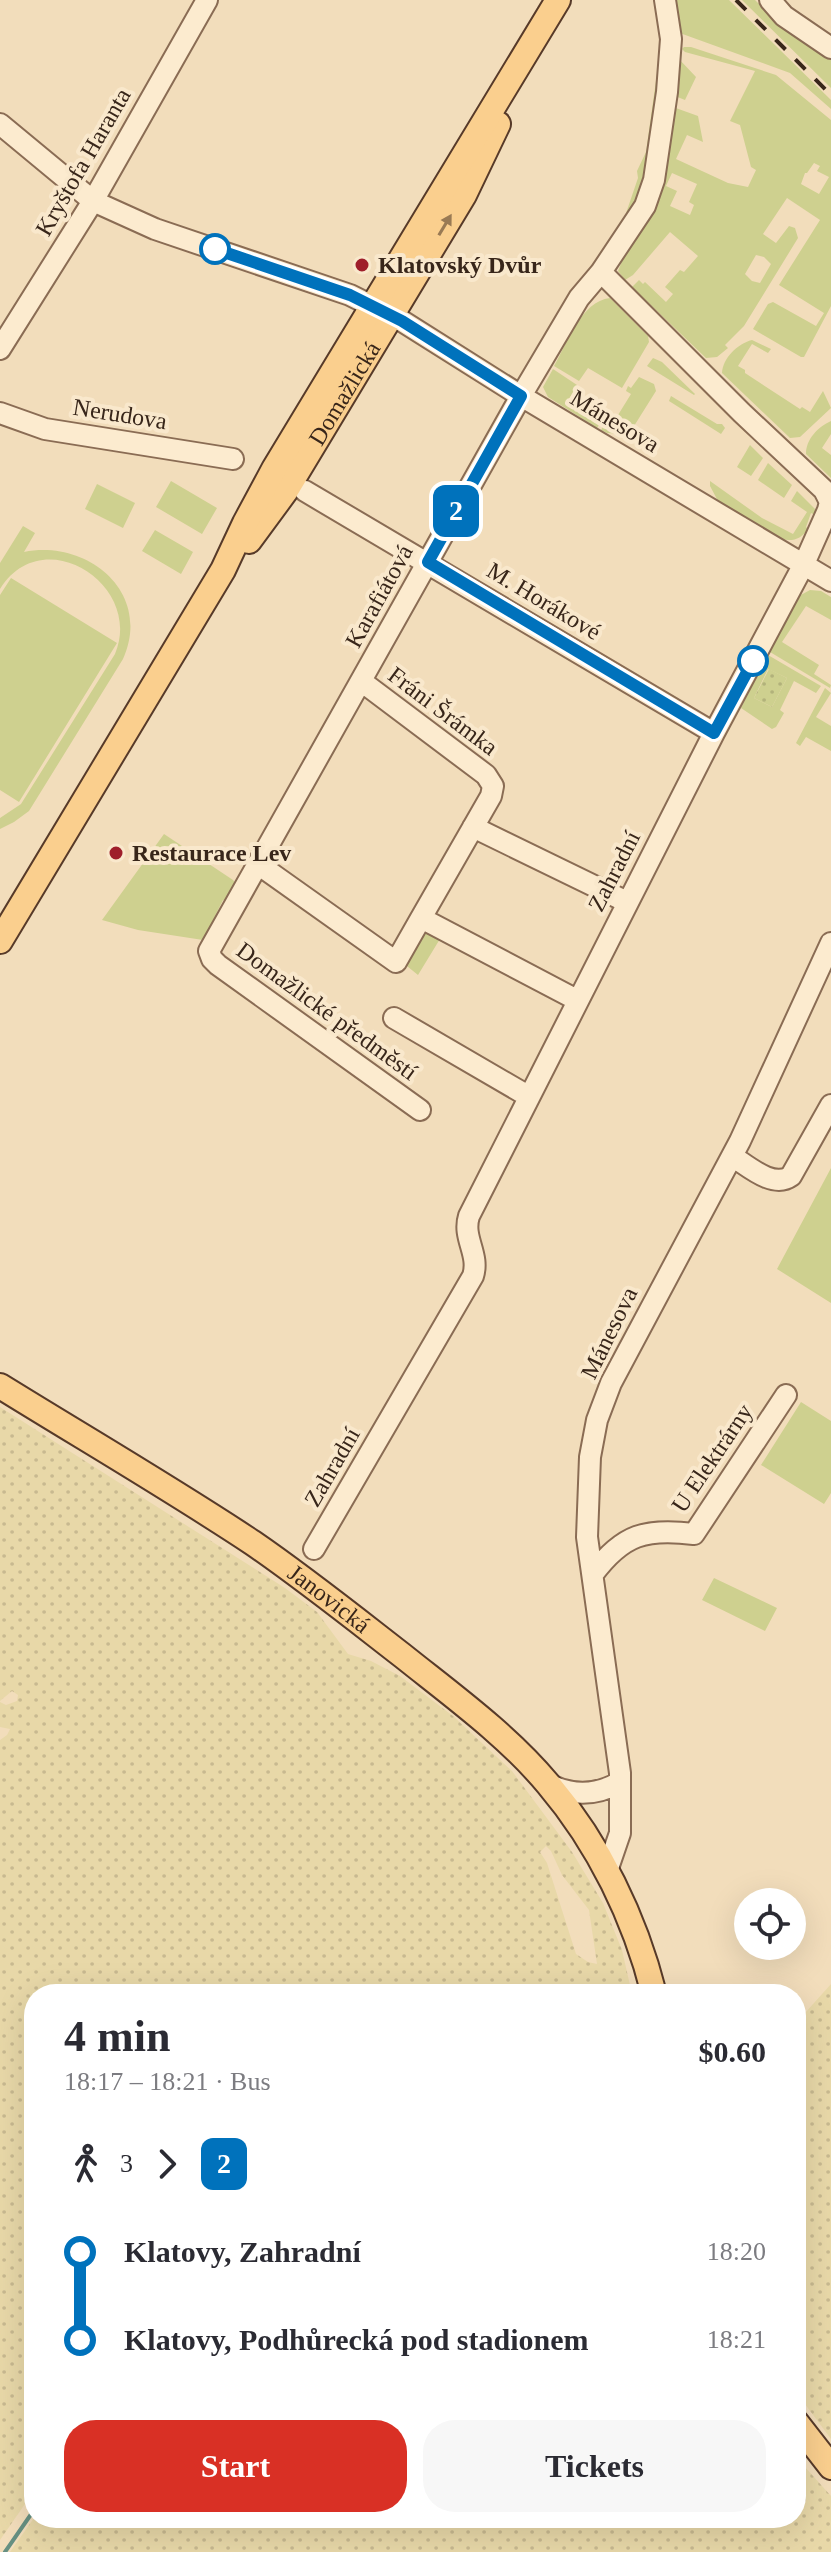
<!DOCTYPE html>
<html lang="en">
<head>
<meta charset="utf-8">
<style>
	body { margin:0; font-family:Georgia,serif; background:#f7f7f7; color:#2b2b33; height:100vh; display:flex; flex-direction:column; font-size:30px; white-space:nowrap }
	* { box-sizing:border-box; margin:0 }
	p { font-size:26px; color:#7c7c81 }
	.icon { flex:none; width:44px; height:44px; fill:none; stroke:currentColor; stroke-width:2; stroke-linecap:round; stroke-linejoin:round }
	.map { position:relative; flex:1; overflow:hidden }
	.panel { position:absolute; left:24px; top:1984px; width:782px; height:544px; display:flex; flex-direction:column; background:#fff; border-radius:32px; box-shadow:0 8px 32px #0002 }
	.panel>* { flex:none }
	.badge { padding:0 16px; border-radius:12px; font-size:28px; line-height:52px }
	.buttons { position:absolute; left:734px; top:1888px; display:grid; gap:16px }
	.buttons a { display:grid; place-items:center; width:72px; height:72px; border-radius:50%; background:#fff; box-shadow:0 8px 32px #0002; font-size:40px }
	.map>.badge { position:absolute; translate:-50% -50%; box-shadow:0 0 0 4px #fff }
	.legs { display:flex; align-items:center; gap:12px; height:88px; padding:0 40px; font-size:26px }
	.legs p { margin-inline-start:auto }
	.headline { display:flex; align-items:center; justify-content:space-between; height:136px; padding:0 40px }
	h1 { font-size:44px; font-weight:600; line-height:60px }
	.button { display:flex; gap:16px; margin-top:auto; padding:16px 40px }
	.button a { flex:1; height:92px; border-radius:32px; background:#d93025; color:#fff; font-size:32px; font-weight:600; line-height:92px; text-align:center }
	.button a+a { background:#f7f7f7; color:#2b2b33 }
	ul { padding:0 40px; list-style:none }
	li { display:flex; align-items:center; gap:28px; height:88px; font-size:30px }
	li i { display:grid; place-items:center; width:12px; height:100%; margin:0 10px; background:currentColor }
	li i::after { content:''; width:20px; height:20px; margin:-10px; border:6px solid; border-radius:50%; background:#fff }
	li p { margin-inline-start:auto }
	li:first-child i { background:linear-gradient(#0000 50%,currentColor 0) }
	li:last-child i { background:linear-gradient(currentColor 50%,#0000 0) }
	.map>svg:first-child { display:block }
	.farmland { fill:url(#farmland-dots); fill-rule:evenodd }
	.green { fill:#ced08f; fill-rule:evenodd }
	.park { fill:url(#park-dots) }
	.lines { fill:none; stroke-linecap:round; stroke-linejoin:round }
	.stream { stroke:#679082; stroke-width:4 }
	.minor-casing { stroke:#8a6c54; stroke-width:24 }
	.major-casing { stroke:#573a29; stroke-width:28 }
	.minor { stroke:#fcebcf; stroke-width:20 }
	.major { stroke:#facf8e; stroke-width:24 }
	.rail { stroke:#38261a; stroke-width:4; stroke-dasharray:14 14; stroke-linecap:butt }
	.oneway { fill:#997a54 }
	.line-1-casing { stroke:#fff; stroke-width:18 }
	.line-1 { stroke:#0072bc; stroke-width:12 }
	.stop-1-dot { fill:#fff; stroke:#0072bc; stroke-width:4 }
	.poi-dot { fill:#9f1e2a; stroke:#f9e8cc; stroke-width:3 }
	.labels { text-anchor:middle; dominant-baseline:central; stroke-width:8; stroke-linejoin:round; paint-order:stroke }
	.street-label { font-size:24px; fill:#38261a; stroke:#f9e8cc }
	.poi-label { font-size:24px; font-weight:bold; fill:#38261a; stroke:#f9e8cc; text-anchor:start }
</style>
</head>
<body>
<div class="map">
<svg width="831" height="2552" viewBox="0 0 831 2552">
	<defs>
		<pattern id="farmland-dots" width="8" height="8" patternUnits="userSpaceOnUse" patternTransform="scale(2)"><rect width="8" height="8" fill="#e8d8a8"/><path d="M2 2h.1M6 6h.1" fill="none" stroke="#c8b990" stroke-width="1.8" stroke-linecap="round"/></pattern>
		<pattern id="park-dots" width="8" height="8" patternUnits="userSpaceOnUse" patternTransform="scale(2)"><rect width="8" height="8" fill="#ced08f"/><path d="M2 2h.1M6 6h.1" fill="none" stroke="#b2b27b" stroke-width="1.8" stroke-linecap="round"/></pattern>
	</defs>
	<rect width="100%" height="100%" fill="#f2ddbb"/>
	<path class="farmland" d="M0,1407L285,1588L317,1612L348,1654L371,1661L400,1676L453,1716L512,1771L572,1852L603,1903L622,1950L632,1994H34V2491L0,2540V1740L7,1735L10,1729L0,1727V1702L6,1705L17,1701L18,1695L12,1691L0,1701ZM546,1846L551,1851L562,1875L589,1910L597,1964L588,1962L576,1954L547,1863L540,1852Z
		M831,1984V2439L796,2392V2023Z
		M796,2457L831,2496V2552H10L34,2518H796Z"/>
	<path class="green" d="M668,0H729L831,100V109L790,73L677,32Z
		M742,0H755L781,25L831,59V88Z
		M661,45H666L643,196L623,222L638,178L637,171L646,152Z
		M684,47H691L776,75L831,120V306L804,357H801L753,329L768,304L773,302L816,326L824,313L779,285L820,220L787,198L763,234L776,243L789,226L795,228L798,238L744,326L725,345L728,348L717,357L706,358L632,287L639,280L643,284L645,282L666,302L673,294L665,287L680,270L684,272L698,256L670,232L633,275L625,280L618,271L624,256L621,253L673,107L698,116L703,142L687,135L676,159L728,183L748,187L756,170L751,167L740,125L730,121L755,71L685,52L682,49ZM814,163L820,166L817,171L829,177L819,194L801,184L805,173H807ZM672,173L697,184L689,202L694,205L690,215L670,206L677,191L666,186ZM756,255L764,257L771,264L760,283L752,281L745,274Z
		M678,58L696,77L685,100L675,96Z
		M610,298L648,336L649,342L622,388L588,368L579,381L554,366C567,344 581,301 610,298Z
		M752,340L771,349L768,353L752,344L738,366L745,370V373L800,409L802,407L810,412L823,391L831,408L800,437L790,438L722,373C723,358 737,344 752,340Z
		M653,358L662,362L695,394L694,395L647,366Z
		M553,369L577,385L569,399L602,420L597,428L548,397L543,387Z
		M639,377L654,384L656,391L629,434L607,433L601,430L604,424L610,428L631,394L626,391L628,386L631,388Z
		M671,396L717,424H722L725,428L721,434L669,401Z
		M831,421V434L822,448L831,455V478L806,454C806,439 818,427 831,421Z
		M750,445L763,458L751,476L737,467Z
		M768,463L792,485L784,498L758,480Z
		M171,481L217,508L202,534L156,507Z
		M710,481L762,518L793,534L807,512L791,501L797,491L817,511L815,515L811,513L806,527L808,529C801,539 793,542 781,539L718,501L710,486Z
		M97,484L135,503L123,528L85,509Z
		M23,526L35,533L24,552C87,539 153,592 123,659L29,811L14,822L0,829V818L21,804L115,654C144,585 43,520 0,589V563Z
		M155,530L193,552L181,574L142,551Z
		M11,578L117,643L19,802L0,790V595Z
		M810,590L821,591L831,597V620L806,606L782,642L819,665L814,674L831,685L830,688L770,652L799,596Z
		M768,655L821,686L816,693L794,681L780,710L784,713L776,727L772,729L741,708L760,670L764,672L767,666L764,663ZM768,669L787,678L772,707L754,698Z
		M825,688L831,693L816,717L831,726V751L806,737L800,746L796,743Z
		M164,834L233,880L237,885L227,902L223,900L214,918L217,920L208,937L203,940L138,930L102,920Z
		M423,928L443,934L418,975L402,962Z
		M831,1168V1303L777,1269Z
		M801,1402L831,1421V1493L824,1504L761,1465Z
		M714,1578L777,1608L765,1631L702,1600Z"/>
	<path class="park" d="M769,669L787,678L772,707L754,698Z"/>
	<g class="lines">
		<path class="stream" d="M5,2552L34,2510"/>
		<defs>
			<path id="minor" d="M770,0L784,16L831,48
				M0,124L93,201L155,229L350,295L402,321L521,396L831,581
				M0,349L93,201L207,0
				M0,413L45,429L233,459
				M305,491L714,733
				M361,681L486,775L493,786L491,796L421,918
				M473,827L627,902
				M258,864L396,962L421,918L577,1000
				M394,1018L528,1096
				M420,1110L218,965L212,959L209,951L521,396L579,298L601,272L645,206L654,180L667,92L671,39L665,0
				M732,1156C748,1166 773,1189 791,1176L831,1105
				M314,1549L473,1276C480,1254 462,1238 469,1216L714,733L804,564L828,510L830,502L824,490L742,413L601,272
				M593,1574C623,1534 646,1528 694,1534L786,1395
				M548,1784C572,1796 596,1796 620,1782
				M607,1871L620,1833V1773L587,1537L590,1457L597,1420L611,1383L740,1141L831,943"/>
			<g id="major">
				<path id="s1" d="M249,541L285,492L464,195L498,124"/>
				<path d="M0,941L223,570L245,523L274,469L558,0"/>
				<path id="s2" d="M0,1386C84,1438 170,1488 253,1543C304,1578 354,1618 403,1656C453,1696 507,1735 548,1784C599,1844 635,1918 654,1994"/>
				<path d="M796,2422L831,2467"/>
			</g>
		</defs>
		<use href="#minor" class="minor-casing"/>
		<use href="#major" class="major-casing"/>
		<use href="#minor" class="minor"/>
		<use href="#major" class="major"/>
		<path class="rail" d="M736,0L831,95"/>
	</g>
	<defs><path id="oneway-solid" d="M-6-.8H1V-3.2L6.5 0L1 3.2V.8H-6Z" transform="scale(2)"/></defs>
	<use class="oneway" href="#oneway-solid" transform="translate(445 225) rotate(-59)"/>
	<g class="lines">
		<defs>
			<path id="line-1" d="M215,249L350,295L402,321L521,396L428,562L714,733L753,661"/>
		</defs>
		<use href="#line-1" class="line-1-casing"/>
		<use href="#line-1" class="line-1"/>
	</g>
	<g class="stop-1-dot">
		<circle cx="215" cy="249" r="14"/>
		<circle cx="753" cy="661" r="14"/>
	</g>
	<g class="poi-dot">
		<circle cx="362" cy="265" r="8"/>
		<circle cx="116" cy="853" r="8"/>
	</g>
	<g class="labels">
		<g class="street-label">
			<text transform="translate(83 162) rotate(-60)">Kryštofa Haranta</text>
			<text stroke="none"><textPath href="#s1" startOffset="176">Domažlická</textPath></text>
			<text transform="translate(120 414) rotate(9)">Nerudova</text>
			<text transform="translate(615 421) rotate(31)">Mánesova</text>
			<text transform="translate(379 596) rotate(-61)">Karafiátová</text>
			<text transform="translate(544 601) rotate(31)">M. Horákové</text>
			<text transform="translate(443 711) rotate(37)">Fráni Šrámka</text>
			<text transform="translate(614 871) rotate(-63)">Zahradní</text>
			<text transform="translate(327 1011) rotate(36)">Domažlické předměstí</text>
			<text transform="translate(609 1333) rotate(-64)">Mánesova</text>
			<text transform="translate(712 1458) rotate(-56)">U Elektrárny</text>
			<text transform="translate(332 1467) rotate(-60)">Zahradní</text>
			<text stroke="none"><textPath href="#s2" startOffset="392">Janovická</textPath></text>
		</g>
		<g class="poi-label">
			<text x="378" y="265">Klatovský Dvůr</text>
			<text x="132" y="853">Restaurace Lev</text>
		</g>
	</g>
</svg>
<div class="buttons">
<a><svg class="icon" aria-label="locate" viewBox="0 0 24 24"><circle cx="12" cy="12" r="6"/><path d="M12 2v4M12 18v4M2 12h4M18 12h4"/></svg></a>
</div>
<b class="badge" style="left:456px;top:511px;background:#0072bc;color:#fff">2</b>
<section class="panel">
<div class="headline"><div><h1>4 min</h1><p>18:17 – 18:21 · Bus</p></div><b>$0.60</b></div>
<div class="legs"><svg class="icon" aria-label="walk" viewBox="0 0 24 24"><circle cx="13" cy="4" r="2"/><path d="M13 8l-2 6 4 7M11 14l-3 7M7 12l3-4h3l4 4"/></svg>3<svg class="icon" aria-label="forward" viewBox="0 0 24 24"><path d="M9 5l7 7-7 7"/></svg><b class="badge" style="background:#0072bc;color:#fff">2</b></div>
<ul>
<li><i style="color:#0072bc"></i><b>Klatovy, Zahradní</b><p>18:20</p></li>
<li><i style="color:#0072bc"></i><b>Klatovy, Podhůrecká pod stadionem</b><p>18:21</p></li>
</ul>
<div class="button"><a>Start</a><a>Tickets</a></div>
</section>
</div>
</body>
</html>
